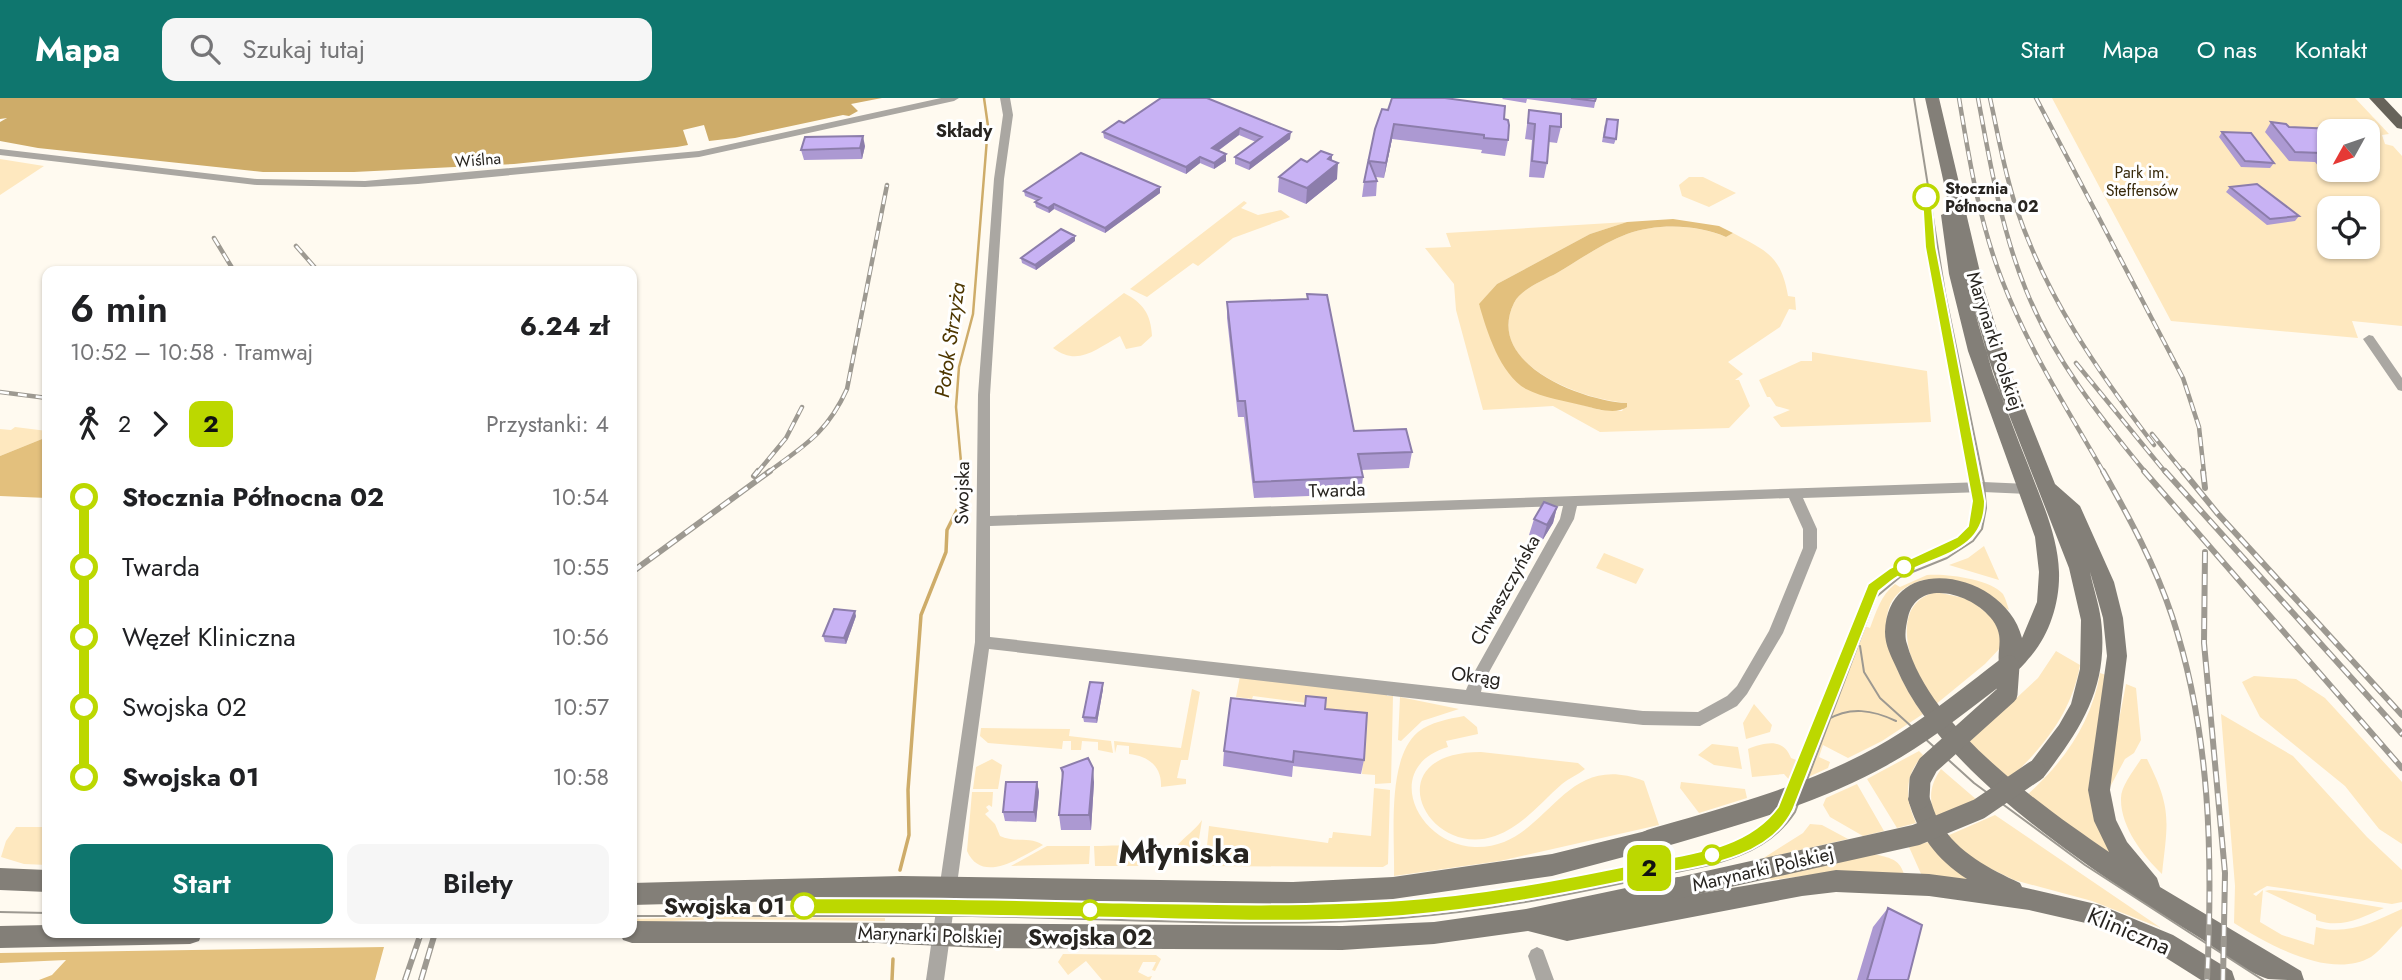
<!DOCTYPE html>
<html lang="pl">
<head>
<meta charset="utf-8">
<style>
	body { margin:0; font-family:Jost,sans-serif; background:#f6f6f6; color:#202124; height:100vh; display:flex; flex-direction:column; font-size:26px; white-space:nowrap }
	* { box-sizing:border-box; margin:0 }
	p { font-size:23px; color:#757577 }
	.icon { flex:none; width:38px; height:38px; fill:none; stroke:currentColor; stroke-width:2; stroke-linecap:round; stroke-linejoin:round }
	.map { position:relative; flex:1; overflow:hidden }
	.drawer { position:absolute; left:42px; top:168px; width:595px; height:672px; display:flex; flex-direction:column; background:#fff; border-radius:14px; box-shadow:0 2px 5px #0004 }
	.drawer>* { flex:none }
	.badge { padding:0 14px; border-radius:10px; font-size:24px; line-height:46px }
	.needle { width:46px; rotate:230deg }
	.buttons { position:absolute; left:2317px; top:21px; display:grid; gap:14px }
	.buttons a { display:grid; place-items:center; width:63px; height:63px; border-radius:14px; background:#fff; box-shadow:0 2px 5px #0004; font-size:35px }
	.map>.badge { position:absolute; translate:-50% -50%; box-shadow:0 0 0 4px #fff }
	.legs { display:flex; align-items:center; gap:10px; height:77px; padding:0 28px; font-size:23px }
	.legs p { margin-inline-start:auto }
	.overview { display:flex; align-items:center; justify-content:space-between; height:119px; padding:0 28px }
	h1 { font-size:38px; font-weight:600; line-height:52px }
	.button { display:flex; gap:14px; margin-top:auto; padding:14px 28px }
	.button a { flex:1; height:80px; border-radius:14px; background:#0f766e; color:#fff; font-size:28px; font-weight:600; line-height:80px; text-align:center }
	.button a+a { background:#f6f6f6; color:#202124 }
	ul { padding:0 28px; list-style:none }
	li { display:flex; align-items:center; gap:24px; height:70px; font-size:26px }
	li i { display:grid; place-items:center; width:10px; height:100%; margin:0 9px; background:currentColor }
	li i::after { content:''; width:18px; height:18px; margin:-9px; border:5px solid; border-radius:50%; background:#fff }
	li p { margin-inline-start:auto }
	li:first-child i { background:linear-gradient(#0000 50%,currentColor 0) }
	li:last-child i { background:linear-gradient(currentColor 50%,#0000 0) }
	header { display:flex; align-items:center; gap:42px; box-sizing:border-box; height:98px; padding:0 35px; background:#0f766e; color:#fff }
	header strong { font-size:33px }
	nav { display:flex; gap:38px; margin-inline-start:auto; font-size:24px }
	.search { width:490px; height:63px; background:#f6f6f6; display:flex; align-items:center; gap:18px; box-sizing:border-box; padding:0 24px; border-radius:14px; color:#757577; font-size:26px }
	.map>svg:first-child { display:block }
	.green { fill:#fee8bf; fill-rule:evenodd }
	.forest { fill:#e3c07d }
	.water { fill:#ceac69 }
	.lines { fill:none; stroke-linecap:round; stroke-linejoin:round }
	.stream-far1 { stroke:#ceac69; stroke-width:2.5 }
	.stream { stroke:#ceac69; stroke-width:3.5 }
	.minor { fill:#aaa7a2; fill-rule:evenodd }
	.secondary { fill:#837f78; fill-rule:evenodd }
	.primary { fill:#67635a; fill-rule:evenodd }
	.tram { stroke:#9d9991; stroke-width:2 }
	.rail-far1-casing { stroke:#9d9991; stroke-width:4.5 }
	.rail-casing { stroke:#9d9991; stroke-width:6 }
	.rail-far1 { stroke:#fff; stroke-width:2.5; stroke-dasharray:9; stroke-linecap:butt }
	.rail { stroke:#fff; stroke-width:3.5; stroke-dasharray:11; stroke-linecap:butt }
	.secondary-bridge { stroke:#837f78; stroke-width:21 }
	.wall { fill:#ac99d2 }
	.shaded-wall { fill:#8c7dab }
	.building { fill:#c8b2f4; stroke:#8c7dab; stroke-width:2 }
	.line-1 { fill:#bcd800; stroke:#fff; stroke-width:2 }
	.stop-1-dot { fill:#fff; stroke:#bcd800; stroke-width:3.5 }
	.labels { text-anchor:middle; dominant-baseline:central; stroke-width:6; stroke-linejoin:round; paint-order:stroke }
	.far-street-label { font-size:16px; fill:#272420; stroke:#fff }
	.far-park-label { font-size:16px; fill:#37290a; stroke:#fff }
	.far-stop-label { font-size:16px; font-weight:bold; fill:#272420; stroke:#fff; text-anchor:start }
	.far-neighbourhood-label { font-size:18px; font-weight:bold; fill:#272420; stroke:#fff }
	.street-label { font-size:19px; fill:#272420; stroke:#fff }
	.water-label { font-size:21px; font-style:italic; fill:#4e3700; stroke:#fff }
	.near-stop-label { font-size:23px; font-weight:bold; fill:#272420; stroke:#fff; text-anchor:end }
	.near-street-label { font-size:23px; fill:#272420; stroke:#fff }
	.near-district-label { font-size:32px; font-weight:bold; fill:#272420; stroke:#fff }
</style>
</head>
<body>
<header>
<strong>Mapa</strong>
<div class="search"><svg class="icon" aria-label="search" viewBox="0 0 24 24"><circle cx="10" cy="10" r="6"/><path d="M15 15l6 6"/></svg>Szukaj tutaj</div>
<nav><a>Start</a><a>Mapa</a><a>O nas</a><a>Kontakt</a></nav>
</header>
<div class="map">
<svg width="2402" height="882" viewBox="0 0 2402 882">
	<rect width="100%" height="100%" fill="#fffaf0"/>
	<path class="green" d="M2052,0H2355L2389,36L2382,37L2385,46L2393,48L2402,58V228L2352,223L2358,240L2171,223ZM2329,33H2368V72H2329ZM2329,110H2368V149H2329Z
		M0,61L44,68L0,97Z
		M1689,79H1703L1736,95L1709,109L1682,98L1679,87Z
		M1244,103L1247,105L1241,110L1258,117L1281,112L1290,119L1233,140L1198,168L1193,165L1147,199L1130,191Z
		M1627,124L1590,136L1497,186L1479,207L1527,291L1600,312L1622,313L1627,305C1583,302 1484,267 1514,205C1521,191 1544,182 1557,175C1579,162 1603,145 1627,136C1656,125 1697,126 1726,139L1733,135C1766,153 1781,157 1788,198L1795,199L1796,212L1789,211L1780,229L1728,264L1743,276L1735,282H1739L1750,308L1729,330L1600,334L1553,308L1483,312L1456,212L1454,186L1425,150L1451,149L1446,135Z
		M1124,195C1143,205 1151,216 1152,238L1141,248L1126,251L1120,238C1096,251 1078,269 1053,250Z
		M1812,254L1927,273L1931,324L1781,329L1773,319L1790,312L1776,308L1770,299H1767L1759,282L1801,263H1812Z
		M15,329L47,333V339L0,358V331L11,332Z
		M1984,448L1999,482L1949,467L1968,460Z
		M1604,455L1644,471L1636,486L1596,470Z
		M1927,477C1945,475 1991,481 2003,496C2006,501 2007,507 2009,512C2005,511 2002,506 1997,503C1987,497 1943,484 1930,482C1922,481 1912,486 1905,490C1863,516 1902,588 1923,616L1882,643L1848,660L1823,647L1819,659L1830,664L1828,670L1793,686L1784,676L1752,679L1748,651C1764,645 1783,639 1791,660L1799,663L1806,653L1852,523L1870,530C1876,514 1881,497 1895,486L1900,489Z
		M1936,494L1969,501L1998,524L2001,549L1985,566L1935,607C1913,578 1884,507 1936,494Z
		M2056,553L2080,567C2072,614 2043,650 2009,681L1969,644L2038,580Z
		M2100,575L2106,577L2089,686L2115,759L2027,697C2064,664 2092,624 2100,575Z
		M1240,578L1387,595V598H1393L1391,685L1375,686V677L1362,676L1365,629L1314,606L1253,598L1252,601L1236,599Z
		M2254,578L2296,581L2325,600L2402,684V746L2379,731L2345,688L2260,619L2242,584Z
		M2126,586L2136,590L2141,642L2134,655L2125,661L2109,691L2113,653Z
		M1192,591L1200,594L1188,662H1181L1177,680L1186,681V686L1161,689C1162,668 1148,658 1129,656V648L1117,647L1115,655L1114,643L1181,650Z
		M1400,599L1459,611L1422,623L1401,643L1398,642Z
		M1754,606L1772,627L1770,634L1746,641L1743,625Z
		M2221,616L2293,658L2367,739L2402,772V804L2392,806L2267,788L2253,796L2256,798L2263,792L2260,824L2282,837L2314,847L2316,829C2347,838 2373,824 2402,811V828C2392,838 2382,851 2371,859C2331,882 2269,847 2234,825L2235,788Z
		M1464,618L1477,629L1478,636L1446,643L1448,649C1380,669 1418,748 1475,749C1549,751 1559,650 1644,683L1659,727L1500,763L1394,778C1395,739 1386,661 1418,634C1431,624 1448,621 1464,618Z
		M981,630L1070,631L1069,638L1111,643L1113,655L1098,652V644L1082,643L1081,652H1071V643H1063L1062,651L988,645L980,638Z
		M1712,646L1738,649L1742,671L1714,667L1698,657Z
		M1919,653L1923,657C1904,678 1905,700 1916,725L1897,730L1867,681Z
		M1481,654L1578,665L1585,671C1578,677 1569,680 1562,686C1540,705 1523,728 1495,738C1426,762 1374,654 1481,654Z
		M992,661L1002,667L998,691H973L976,669Z
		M2141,661H2147C2172,711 2168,722 2162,776C2143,758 2120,728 2121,700C2121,688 2134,672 2141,661Z
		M1941,671L1977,702L1935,720C1929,701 1929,688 1941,671Z
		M1681,684L1745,691L1747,700L1699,715L1680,690Z
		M1857,686L1884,733L1863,738L1830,719L1823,707L1826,700Z
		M1374,690L1390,692L1388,766L1383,769L1205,768L1209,728L1328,745L1329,740H1332L1333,734L1371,738Z
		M972,694H993L992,709L989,707L986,709L989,713L985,716L995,726L1000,738C1014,745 1029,738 1043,747C1021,759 982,787 967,753Z
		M1995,717L2161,830L2092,803L2014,782L1971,761L1947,738Z
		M1202,722L1195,766H1175L1171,760C1174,744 1193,736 1202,722Z
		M1810,726L1822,727L1848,741L1762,761L1803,735Z
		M16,729H47V767L24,766L1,759L6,743Z
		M1928,744L1978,786L1922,778L1909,749Z
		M1047,748H1090L1089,766L1011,768Z
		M1094,748C1124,748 1133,742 1151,768H1095Z
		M1874,756C1889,760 1899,760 1904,776L1827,775L1771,782L1769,779Z
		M2269,792L2285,793L2384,810C2361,820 2341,831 2316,822V817L2265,793Z
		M719,819L885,820V823L715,821L632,825V821Z
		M1063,856L1156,857L1161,861L1155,873L1152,872L1156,864H1143L1138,874L1148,879L1152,878L1150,882H1102L1086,863L1068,877L1058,864Z"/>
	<path class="forest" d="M1673,121L1719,128L1733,135L1726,139C1698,126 1656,125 1627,136C1603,145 1579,162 1557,175C1544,182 1521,191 1514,205C1484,266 1583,303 1627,305V309C1616,317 1597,311 1585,308C1566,303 1543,300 1526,291C1500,276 1487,234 1479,206L1497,186L1590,136L1627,124Z
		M47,339V400L0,398V358Z
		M384,849L375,882H39L52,877L66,862L0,865V855Z"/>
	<path class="water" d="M0,0H882L851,6L858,13L849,18L843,17L735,40L709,43L704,27L683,32L688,47L677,49L514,66L354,74H263L38,50L0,43V24L7,20L0,21Z"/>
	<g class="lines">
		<path class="stream-far1" d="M962,375L956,309L959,269L973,216L988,28L984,0"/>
		<path class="stream" d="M900,772L909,737L908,692L921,517L946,454L947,432L964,398L962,373
			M892,882L893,861"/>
		<path class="minor" d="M941,0H959L954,3L699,59L418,86L365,89L257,87L0,57V51L257,81L365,83L699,53Z
			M1000,0H1010L1013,17L1004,81L990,297V418L1983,384L2028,386L2035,391L2028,396L1983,394L1803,400L1817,431V450L1783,535L1747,596L1737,608L1700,628L1643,627L989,551L944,882H926L975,544L978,297L994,81L1003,17ZM1789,400L1803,431V450L1769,533L1737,588L1727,598L1698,614L1643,613L1481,594L1483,585L1574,421L1577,408ZM1563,408L1560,421L1471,580L1466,592L990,539V428Z
			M2369,237L2373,238L2402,280V293L2398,292L2363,241Z
			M1537,849L1543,852L1554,882H1536L1528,858L1531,852Z"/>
		<path class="secondary" d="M1925,0H1939L1984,191L2011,276L2055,386L2080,408L2114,484L2123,520L2127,558L2110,692L2116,722L2127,744L2157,780L2160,789L2301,873L2304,882C2294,882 2278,882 2268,881C2246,874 2220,853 2200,840C2103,781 1940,676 1896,569C1891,558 1885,547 1885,534C1888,450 2006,474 2022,540L2037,504L2039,474L2035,439L1968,253L1949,176L1941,117L1950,113ZM1973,206L1993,276L2069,470L2081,522L2080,571L2071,606L2059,627L2024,673L2027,680L2035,683L2043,680C2082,630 2109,588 2101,522C2099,506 2093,489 2090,474L2103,520L2107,558L2088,692L2094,723L2109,754C2040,707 1930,629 1907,546C1904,538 1906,528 1908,519C1918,479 1971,496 1990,519C2009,541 1992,555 2002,574C2016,579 2022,568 2031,558C2050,536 2060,503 2059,474C2058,437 2041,402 2028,367C2007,314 1987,262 1973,206Z
			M1919,691L1927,694C1932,704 1934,716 1940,725C1958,755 1990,771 2020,785L2022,789L2100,807L2173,837L2232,873L2235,882H2201L2155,853L2090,826L2029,812L1929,798L1836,794L1802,798L1567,843L1528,833L1434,846L1342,852L983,850L878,845H632L623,842L620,835H632V823L1342,828L1434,824L1526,811L1678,779L1686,782L1690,790L1685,798L1836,772L1929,776L1967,781C1936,761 1918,736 1908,701L1911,694Z
			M1650,732L1658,735L1662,742L1658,749L1650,752L1552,778L1393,801L1293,806L901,800L632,807V785L901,778L1293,784L1393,779L1552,756Z
			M0,770L47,772V794L0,792Z
			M47,827V835H202L199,843L190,846L0,850V828Z"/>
		<path class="primary" d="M2369,0H2384L2402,19V31L2397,30Z"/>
		<path class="tram" d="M1860,548L1864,574L1880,600L1974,685L2085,767L2263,882
			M1827,622C1850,608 1873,612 1896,623
			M0,814L47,815
			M632,818C745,817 858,817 972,818C1114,820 1258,831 1401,820C1482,814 1562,798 1642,781C1696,769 1762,765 1795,714L1876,499L1900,479L1947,460L1973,443L1982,431L1986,410L1984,385L1945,195L1914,0"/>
		<defs>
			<path id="rail-far1" d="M1959,0C1969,61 1979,123 2002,182C2028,250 2068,312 2104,375
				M1978,0C1990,65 2001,131 2026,192C2053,260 2100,319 2146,375
				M1990,0C1998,36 2004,73 2016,109C2045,197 2098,274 2154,347
				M2036,0L2183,280L2199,329L2204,375
				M214,140L234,173
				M296,148L318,173
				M2076,265L2166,375
				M0,294L47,300
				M2152,336L2184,375
				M757,375L786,340L802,309
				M767,375C805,347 827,335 847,291L887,87"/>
			<path id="rail" d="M2103,373C2129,419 2155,467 2172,518C2211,636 2213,759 2207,882
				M2144,373L2402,670
				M2165,373L2402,636
				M2183,373L2218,416L2402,617
				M2203,373L2205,390
				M754,378L758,373
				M2205,454L2204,545L2225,775L2223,882
				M632,474L770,373
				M405,882L421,835
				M421,882L435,835"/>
		</defs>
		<use href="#rail-far1" class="rail-far1-casing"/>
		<use href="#rail" class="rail-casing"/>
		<use href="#rail-far1" class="rail-far1"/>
		<use href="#rail" class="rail"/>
		<path class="secondary-bridge" d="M1919,701L1920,682L1928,667L2007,596L2009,568
			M1650,742C1729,719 1810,698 1882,658C1927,633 1968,599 2009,568
			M1678,790L1916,737L1979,711L2035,673"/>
	</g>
	<path class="wall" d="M1161,0L1290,41L1249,72L1235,66V59L1256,44L1239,37L1218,53L1226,56V63L1214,71L1200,65L1186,76L1104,40L1103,34L1124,25Z
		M1503,0H1596L1594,10L1527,1L1526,5L1502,1Z
		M1388,12L1504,21L1508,42L1505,58L1481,55L1482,52L1392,41L1384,80L1376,79L1377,83L1376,98L1362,99L1364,84L1375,31Z
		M1529,12L1561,29L1557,45L1549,44L1547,65L1544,80L1529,79L1532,42L1525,41Z
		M2271,24L2289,29L2329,33V72H2368V69L2369,70L2362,80L2326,78L2315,64L2289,63L2265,34Z
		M1605,26L1616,41L1614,46L1602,44Z
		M2222,34L2274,65L2270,70L2241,69L2219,39Z
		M865,48L862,61L804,62L801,52Z
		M1332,57V63L1337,81L1306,106L1278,94L1279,79L1307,64Z
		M1160,89V95L1105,135L1054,111L1049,115L1036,109L1035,104L1037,103L1025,98L1024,93Z
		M2230,89L2299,118L2295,123L2267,127L2226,94Z
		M1075,143L1036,172L1022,165L1021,160Z
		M1307,196L1354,333L1412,354L1409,370L1361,372L1363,379L1361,396L1254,400L1244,319H1238L1227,220V204L1307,201Z
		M1557,409L1553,425L1542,443L1529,437L1534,421Z
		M856,518L846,546L825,544L823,538Z
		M1103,585V591L1097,625L1084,624L1083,619Z
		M1325,611L1364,662L1361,676L1293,668L1292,679L1223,668L1224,653Z
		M1061,670L1094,684L1091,732H1061L1059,717L1062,680Z
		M1037,684L1039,694L1036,724L1005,723L1003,714Z
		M1888,810L1908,882H1857L1873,829Z"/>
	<path class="shaded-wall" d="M1394,26L1392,41L1384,80L1386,65Z
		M1240,30L1239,37L1212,57V50Z
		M1291,34L1290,41L1249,72L1250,65Z
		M863,38L865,48L862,61L860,50Z
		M1226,56V63L1214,71V65Z
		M1332,57L1331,71L1338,65L1337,81L1306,106L1307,90L1328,61Z
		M1200,59V65L1186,76V69Z
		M1160,89V95L1105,135V130Z
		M1054,106V111L1049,115L1048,110Z
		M1075,138V143L1036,172L1035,167Z
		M1557,409L1553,425L1542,443L1547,427Z
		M855,513L856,518L846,546L844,540Z
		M1103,585V591L1097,625L1096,620Z
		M1093,670L1094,684L1091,732L1089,717Z
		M1037,684L1039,694L1036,724L1034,714Z"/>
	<path class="building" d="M1161,0H1207L1291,34L1250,65L1235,59L1262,39L1240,30L1212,50L1226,56L1214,65L1200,59L1186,69L1103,34L1119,23L1124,25Z
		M1392,0H1445L1505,8L1504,21L1508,22L1509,27L1508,42L1484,40V37L1394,26L1386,65L1369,63L1377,83L1364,84L1375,31L1382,11L1388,12Z
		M1571,0H1596L1595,3Z
		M1529,12L1561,16V29L1550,28L1547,65L1532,63L1535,26L1528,25Z
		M1607,21L1618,22L1616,41L1604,39Z
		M2271,24L2286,26L2289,29L2335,31L2337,33H2329V65L2321,55L2295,54Z
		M2222,34L2251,35L2274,65L2245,63Z
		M863,38L860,50L801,52L805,39Z
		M1321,53L1332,57L1328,61L1338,65L1307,90L1279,79L1301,61L1307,64Z
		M1081,55L1160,89L1105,130L1054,106L1048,110L1035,104L1041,100L1024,93Z
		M2257,86L2299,118L2270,121L2230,89Z
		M1061,131L1075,138L1035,167L1021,160Z
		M1307,196L1327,197L1354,333L1406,331L1412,354L1358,356L1363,379L1254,384L1245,303H1238L1227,204L1308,201Z
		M1544,404L1557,409L1547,427L1534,421Z
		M834,511L855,513L844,540L823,538Z
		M1090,584L1103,585L1096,620L1083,619Z
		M1306,598L1326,600L1325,611L1367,615L1364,662L1294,653L1293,664L1224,653L1231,600L1305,608Z
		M1088,660L1093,670L1089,717H1059L1063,674L1061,670Z
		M1006,684H1037L1034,714H1003Z
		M1888,810L1922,827L1908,882H1867Z"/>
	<path class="line-1" d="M1922,96L1931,99L1936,149L1985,403C1985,455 1937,456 1901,477C1893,481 1886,488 1879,493L1793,712C1768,764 1693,769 1644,779C1564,796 1485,811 1403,818C1310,826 1215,822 1122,820C1016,818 910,816 804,816L798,814L795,808L798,803L804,800C901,800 998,801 1094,804C1196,806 1299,809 1401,802C1480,797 1558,782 1636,766C1685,756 1746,753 1778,709L1868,486L1890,470L1957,439L1968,428L1972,403L1925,149Z"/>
	<g class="stop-1-dot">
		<circle cx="1926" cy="99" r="12"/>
		<circle cx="1904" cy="469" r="9"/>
		<circle cx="1712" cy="757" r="9"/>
		<circle cx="804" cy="808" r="12"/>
		<circle cx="1090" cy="812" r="9"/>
	</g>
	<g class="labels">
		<g class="far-street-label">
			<text transform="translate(478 62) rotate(-5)">Wiślna</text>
		</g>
		<g class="far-park-label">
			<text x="2142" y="74">Park im.<tspan x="2142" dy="18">Steffensów</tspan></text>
		</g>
		<g class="far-stop-label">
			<text x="1945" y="90">Stocznia<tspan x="1945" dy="18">Północna 02</tspan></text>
		</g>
		<g class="far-neighbourhood-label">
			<text x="964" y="33">Składy</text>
		</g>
		<g class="street-label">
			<text transform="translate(1995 243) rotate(72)">Marynarki Polskiej</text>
			<text transform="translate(1337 392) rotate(-2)">Twarda</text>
			<text transform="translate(962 395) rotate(-89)">Swojska</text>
			<text transform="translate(1505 492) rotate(-61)">Chwaszczyńska</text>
			<text transform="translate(1476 578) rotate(7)">Okrąg</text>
			<text transform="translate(1763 771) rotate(-13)">Marynarki Polskiej</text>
			<text transform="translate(930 837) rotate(2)">Marynarki Polskiej</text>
		</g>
		<g class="water-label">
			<text transform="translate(950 242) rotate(-82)">Potok Strzyża</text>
		</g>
		<g class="near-stop-label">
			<text x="785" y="808">Swojska 01</text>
			<text x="1090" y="839" text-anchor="middle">Swojska 02</text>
		</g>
		<g class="near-street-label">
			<text transform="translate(2129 833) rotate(23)">Kliniczna</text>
		</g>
		<g class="near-district-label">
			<text x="1184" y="754">Młyniska</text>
		</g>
	</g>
</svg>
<div class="buttons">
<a><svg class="needle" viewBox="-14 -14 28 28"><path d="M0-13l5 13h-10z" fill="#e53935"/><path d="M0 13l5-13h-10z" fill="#757577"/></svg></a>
<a><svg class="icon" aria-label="locate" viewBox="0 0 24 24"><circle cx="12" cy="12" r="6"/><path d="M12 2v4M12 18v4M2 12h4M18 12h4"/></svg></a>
</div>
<b class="badge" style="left:1649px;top:770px;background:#bcd800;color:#111">2</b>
<section class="drawer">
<div class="overview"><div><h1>6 min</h1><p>10:52 – 10:58 · Tramwaj</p></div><b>6.24 zł</b></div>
<div class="legs"><svg class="icon" aria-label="walk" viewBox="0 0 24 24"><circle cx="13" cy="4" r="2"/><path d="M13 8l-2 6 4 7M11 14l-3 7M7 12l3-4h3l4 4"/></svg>2<svg class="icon" aria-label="forward" viewBox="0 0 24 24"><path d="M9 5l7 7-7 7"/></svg><b class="badge" style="background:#bcd800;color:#111">2</b><p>Przystanki: 4</p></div>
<ul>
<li><i style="color:#bcd800"></i><b>Stocznia Północna 02</b><p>10:54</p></li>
<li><i style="color:#bcd800"></i><span>Twarda</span><p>10:55</p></li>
<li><i style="color:#bcd800"></i><span>Węzeł Kliniczna</span><p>10:56</p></li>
<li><i style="color:#bcd800"></i><span>Swojska 02</span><p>10:57</p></li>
<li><i style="color:#bcd800"></i><b>Swojska 01</b><p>10:58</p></li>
</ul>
<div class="button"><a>Start</a><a>Bilety</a></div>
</section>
</div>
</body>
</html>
